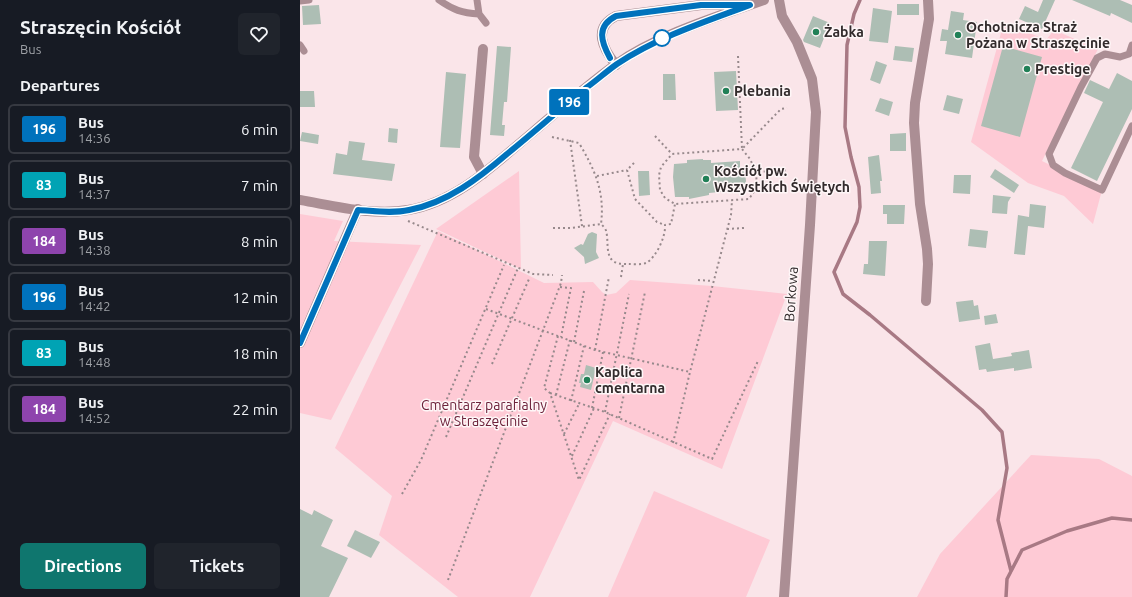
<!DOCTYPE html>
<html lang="en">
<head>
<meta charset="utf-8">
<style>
	body { margin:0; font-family:Ubuntu,sans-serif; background:#20242c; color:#f1f3f6; height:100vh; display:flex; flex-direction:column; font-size:15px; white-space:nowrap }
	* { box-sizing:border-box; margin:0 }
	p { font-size:13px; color:#9ea1a6 }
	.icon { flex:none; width:22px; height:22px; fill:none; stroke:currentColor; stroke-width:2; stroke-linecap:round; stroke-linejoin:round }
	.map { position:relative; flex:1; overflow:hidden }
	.drawer { display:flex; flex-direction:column; background:#171b24; width:300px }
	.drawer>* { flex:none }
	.badge { padding:0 8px; border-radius:3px; font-size:14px; line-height:26px }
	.map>.badge { position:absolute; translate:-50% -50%; box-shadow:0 0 0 2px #fff }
	h2 { padding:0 20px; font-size:15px; line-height:36px }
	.round { display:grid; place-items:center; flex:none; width:42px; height:42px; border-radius:6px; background:#20242c }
	.headline { display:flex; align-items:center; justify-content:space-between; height:68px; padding:0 20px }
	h1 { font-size:19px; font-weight:700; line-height:30px }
	.primary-button { display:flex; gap:8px; margin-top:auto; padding:8px 20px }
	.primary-button a { flex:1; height:46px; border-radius:6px; background:#0f766e; color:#fff; font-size:16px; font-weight:700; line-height:46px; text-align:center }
	.primary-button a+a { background:#20242c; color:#f1f3f6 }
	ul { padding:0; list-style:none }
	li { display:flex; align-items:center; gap:12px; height:50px; margin:0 8px 6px; padding:0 12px; border:2px solid #363941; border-radius:6px }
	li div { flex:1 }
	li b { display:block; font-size:15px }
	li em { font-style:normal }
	li .badge { min-width:44px; font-weight:700; text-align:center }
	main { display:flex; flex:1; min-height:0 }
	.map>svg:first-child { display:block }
	.green { fill:#fecad5 }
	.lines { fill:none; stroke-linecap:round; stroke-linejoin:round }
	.stream { stroke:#a87984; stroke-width:3.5 }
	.building { fill:#adbeb4 }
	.path { stroke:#97898c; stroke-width:2; stroke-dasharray:2 3; stroke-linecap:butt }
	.service { stroke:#ab8e94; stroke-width:7 }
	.minor { stroke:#ab8e94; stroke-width:10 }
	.tertiary { stroke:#ab8e94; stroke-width:10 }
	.line-casing { stroke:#fff; stroke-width:9 }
	.line { stroke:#0072bc; stroke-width:6 }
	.poi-dot { fill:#218057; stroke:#fef6f7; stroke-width:1.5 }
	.stop-dot { fill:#fff; stroke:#0072bc; stroke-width:2 }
	.labels { text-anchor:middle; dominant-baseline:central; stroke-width:3; stroke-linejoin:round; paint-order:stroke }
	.poi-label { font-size:14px; font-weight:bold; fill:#322b2c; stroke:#fef6f7; text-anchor:start }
	.street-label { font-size:14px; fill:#322b2c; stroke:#fef6f7 }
	.park-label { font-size:14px; fill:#6d213a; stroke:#fef6f7 }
</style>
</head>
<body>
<main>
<section class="drawer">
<div class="headline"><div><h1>Straszęcin Kościół</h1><p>Bus</p></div><a class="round"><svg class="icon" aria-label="heart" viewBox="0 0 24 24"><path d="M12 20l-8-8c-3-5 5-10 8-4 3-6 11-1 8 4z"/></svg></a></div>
<h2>Departures</h2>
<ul>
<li><span class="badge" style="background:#0072bc;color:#fff">196</span><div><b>Bus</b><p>14:36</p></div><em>6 min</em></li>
<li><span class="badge" style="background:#00a3b4;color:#fff">83</span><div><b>Bus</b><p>14:37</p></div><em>7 min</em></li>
<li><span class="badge" style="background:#8e44ad;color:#fff">184</span><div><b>Bus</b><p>14:38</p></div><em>8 min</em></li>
<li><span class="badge" style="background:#0072bc;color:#fff">196</span><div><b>Bus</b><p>14:42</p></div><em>12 min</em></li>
<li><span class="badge" style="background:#00a3b4;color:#fff">83</span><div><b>Bus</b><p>14:48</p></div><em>18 min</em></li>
<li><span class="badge" style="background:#8e44ad;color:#fff">184</span><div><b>Bus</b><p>14:52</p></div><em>22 min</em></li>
</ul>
<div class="primary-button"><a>Directions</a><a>Tickets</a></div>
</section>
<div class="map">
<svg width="832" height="597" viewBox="0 0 832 597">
	<rect width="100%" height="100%" fill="#fae5e9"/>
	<path class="green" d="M704,22L746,40L754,30L798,49L742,161L802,190L793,224L764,196L728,183L671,142Z
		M219,171L221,269L136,229Z
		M0,214L43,221L34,241L121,245L31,420L0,413Z
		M138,231L244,283L293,282L302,292L306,295L316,293L330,280L412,286L487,294L422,469L313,421L230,597H158L79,535L92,496L35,448Z
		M731,455L799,459L832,476V597H617L640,554Z
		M354,491L470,540L446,597H308Z"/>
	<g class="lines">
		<path class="stream" d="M560,0L554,14L547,45L545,127L551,157L559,187L560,207L557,222L534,272L543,294L570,315L682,410L702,432L707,468L698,520L711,571
			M706,597L707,579L722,550L767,531L812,518L832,520"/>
	</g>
	<path class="building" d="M743,0H755L742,29L719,19L725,6L738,12Z
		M772,0H820L832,5V23L811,13L810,16Z
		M597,4H619V15H597Z
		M19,5L21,24L3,25L2,6Z
		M573,8L592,11L588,43L569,41Z
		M651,11L664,13L663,20L677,22L672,58L645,54L647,41H640L642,29L648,30Z
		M513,16L530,23L520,48L504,42L503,40Z
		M197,46L211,47L207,102H204L202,125H205L204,136L190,135Z
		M595,46L614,48L612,62L593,60Z
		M703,46L742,57L720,137L681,126Z
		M576,61L587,65L580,84L570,80Z
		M436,71L438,110L416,111L414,72Z
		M146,72L166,74L160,148L140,147Z
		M817,73L832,81V109L797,181L771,168L803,102L784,93L790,80L809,89Z
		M363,74H375L376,100H363Z
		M0,91H14L15,107H0Z
		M647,95L663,99L659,114L643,110Z
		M580,98L593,102L589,116L575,111Z
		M89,128L98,129L97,143L88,142Z
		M2,132L19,135L18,144L0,141Z
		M606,133V151H590V134Z
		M49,141L65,143L62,160L95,164L92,181L33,174L36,153L47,155Z
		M579,155L582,181H580L581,193L571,194L568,157Z
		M403,159V160H411V163L440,161V168H444V173L445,172L446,181L445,184H441V190L409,193V195L389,199V197H375L373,177L374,164L387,163V160Z
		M695,169L719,185L714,193L690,177Z
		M338,171H349L350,195L339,196Z
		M654,175H671L670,194L653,193Z
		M693,195L711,197L708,202L707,214L692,213Z
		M730,204L746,206L744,228L728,226L725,255L714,254L718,215L729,217Z
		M583,205H605L604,224H587V214H583Z
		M670,229L688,231L686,248L668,246Z
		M292,232L297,234L296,252L299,258L285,264L284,257L274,248L281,244L283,245L288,234Z
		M569,241H587L585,276L563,274L564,264H568Z
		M673,300L674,306L678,305L680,319L659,322L656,302Z
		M696,314L698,323L685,325L684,316Z
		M690,343L693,359L712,356L711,353L729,350L732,368L714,371V368L687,372L686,369L679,370L675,346Z
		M286,365L296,368L291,390L280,387L281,383H279L281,374H284Z
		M0,509L12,515L14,510L33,520L21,546L48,558L29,597H0Z
		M55,530L80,542L71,558L47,546Z"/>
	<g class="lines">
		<path class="path" d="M438,56L442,149L481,109L487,108
			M355,136L372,154
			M252,137L279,143C295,170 305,192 301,224
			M270,140L282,226
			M334,163L327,170L335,199L357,222L365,225
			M456,172L450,159L442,149L372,154L361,167L359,175L360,190L365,198L375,204L449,199L457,187L456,172L488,170
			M297,176L327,170
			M108,221L233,274L253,275
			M253,228H271L301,224C303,226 306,229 306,231C309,240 305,254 313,261C317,264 323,264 328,264C333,264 341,265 346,263C356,258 366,236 365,225L371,224L375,204
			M427,229L444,228
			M321,277L323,264
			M398,280L413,281
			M260,287L271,288L261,337
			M186,309L295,350L390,372
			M258,336L244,388L250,393L279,480L310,414
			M274,342L284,291
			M295,350L309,277
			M192,364L229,279
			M250,393L305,412L412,459L458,361
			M256,395L270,340
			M271,401L284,346
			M292,408L303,352
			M305,412L329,294
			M319,418L345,292
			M264,434L279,404
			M146,437L218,268
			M373,443L390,372L431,215L432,200
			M272,456L294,408
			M102,494L121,460L204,265
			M148,580L261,283L262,275"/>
		<path class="service" d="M139,0C153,10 162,13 179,14
			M177,0L179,14L186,23
			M0,1L9,0
			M0,45L4,51
			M832,45L829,54L820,57L805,54L797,58L781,87L749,154L753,165L765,173L802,190L832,126"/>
		<path class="minor" d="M479,0L482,16L497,42L512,79L516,112L510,225L484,597
			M183,49L174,157L183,174
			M316,65C303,49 292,28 316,16L401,5H448
			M626,301L628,264L627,249L620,204L614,123L615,103L629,19L628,0
			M0,343L58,209"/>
		<path class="tertiary" d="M0,200C35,206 73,216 108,210C157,202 196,163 233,132C259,110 286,86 315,65C357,35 416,17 464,0"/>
	</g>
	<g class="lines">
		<defs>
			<path id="line" d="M0,343L58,210C75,211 92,214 109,210C147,203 179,178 207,154C234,132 260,109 286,88C297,80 307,71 317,64C358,37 404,22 450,5H401L316,16C296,26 301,42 310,58"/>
		</defs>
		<use href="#line" class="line-casing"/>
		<use href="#line" class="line"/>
	</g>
	<g class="poi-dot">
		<circle cx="516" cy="32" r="4"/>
		<circle cx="658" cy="35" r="4"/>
		<circle cx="727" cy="69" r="4"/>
		<circle cx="426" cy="91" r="4"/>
		<circle cx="406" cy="179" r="4"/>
		<circle cx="287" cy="380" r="4"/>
	</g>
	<circle class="stop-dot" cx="362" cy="38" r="8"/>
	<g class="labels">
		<g class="poi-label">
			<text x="666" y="27">Ochotnicza Straż<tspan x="666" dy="16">Pożana w Straszęcinie</tspan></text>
			<text x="524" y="32">Żabka</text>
			<text x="735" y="69">Prestige</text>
			<text x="434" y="91">Plebania</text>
			<text x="414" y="171">Kościół pw.<tspan x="414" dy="16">Wszystkich Świętych</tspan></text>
			<text x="295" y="372">Kaplica<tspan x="295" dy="16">cmentarna</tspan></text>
		</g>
		<g class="street-label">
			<text transform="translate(491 294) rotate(-86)">Borkowa</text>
		</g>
		<g class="park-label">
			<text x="184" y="405">Cmentarz parafialny<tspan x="184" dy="16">w Straszęcinie</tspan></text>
		</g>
	</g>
</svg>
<b class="badge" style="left:269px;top:102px;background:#0072bc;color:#fff">196</b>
</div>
</main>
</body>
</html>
